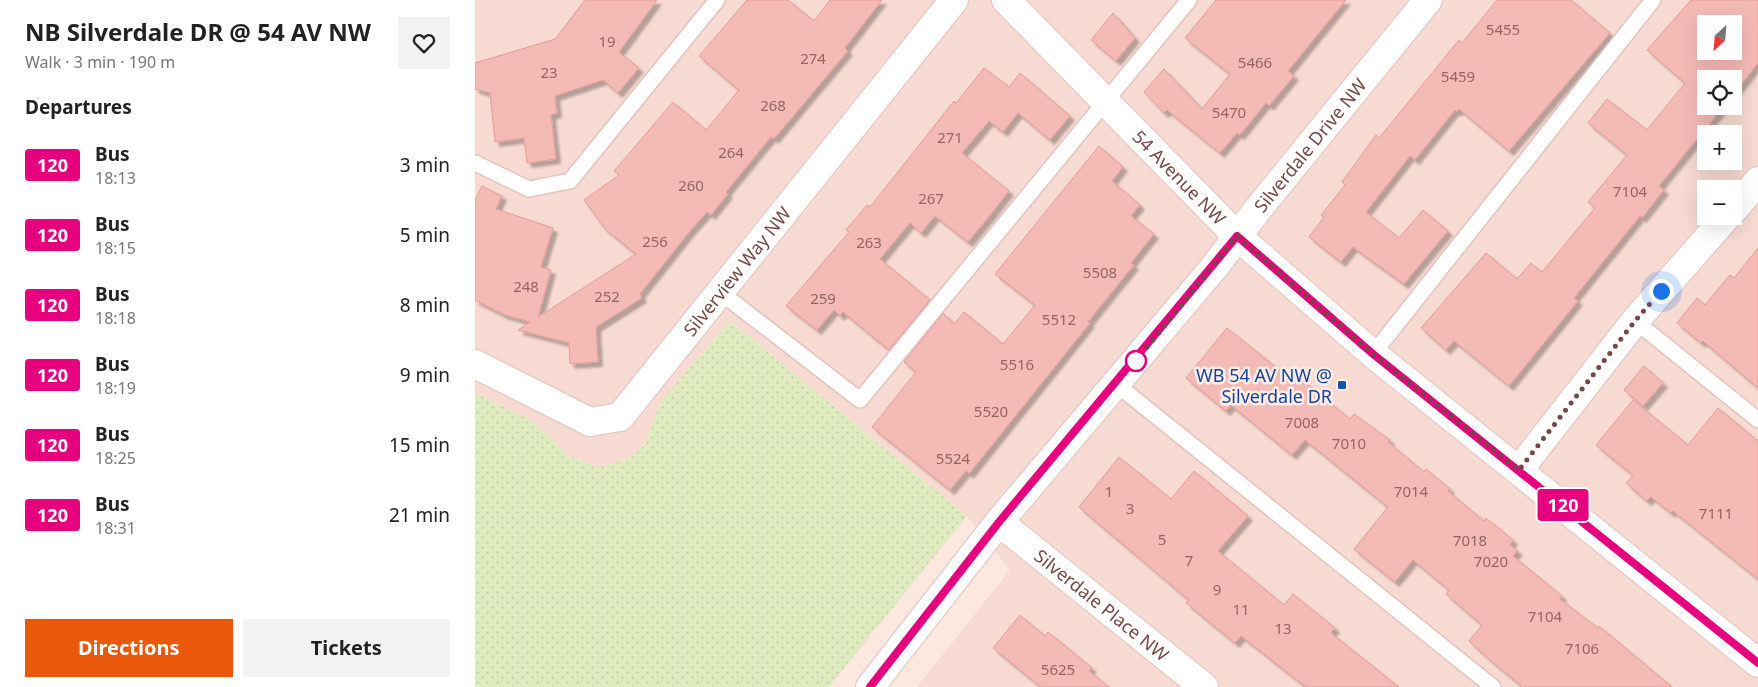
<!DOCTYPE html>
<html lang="en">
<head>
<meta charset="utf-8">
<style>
	body { margin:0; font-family:"Noto Sans",sans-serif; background:#f2f2f2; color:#222; height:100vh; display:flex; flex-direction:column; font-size:19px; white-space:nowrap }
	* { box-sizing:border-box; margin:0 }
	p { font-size:16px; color:#767676 }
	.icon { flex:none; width:28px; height:28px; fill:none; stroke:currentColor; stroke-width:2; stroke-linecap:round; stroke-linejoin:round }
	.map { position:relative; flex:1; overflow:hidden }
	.side { display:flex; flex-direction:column; background:#fff; width:475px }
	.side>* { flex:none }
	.badge { padding:0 10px; border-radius:4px; font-size:18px; line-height:32px }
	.needle { width:32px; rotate:206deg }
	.fabs { position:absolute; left:1222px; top:15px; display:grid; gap:10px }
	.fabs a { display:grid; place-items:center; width:45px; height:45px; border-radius:0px; background:#fff; box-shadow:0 5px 20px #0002; font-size:25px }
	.you { position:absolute; width:25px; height:25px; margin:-12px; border:4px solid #fff; border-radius:50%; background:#1a73e8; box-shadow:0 0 0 8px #1a73e833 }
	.map>.badge { position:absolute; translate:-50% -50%; box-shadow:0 0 0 2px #fff }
	h2 { padding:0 25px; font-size:19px; line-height:45px }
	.round { display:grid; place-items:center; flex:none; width:52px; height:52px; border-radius:0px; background:#f2f2f2 }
	.overview { display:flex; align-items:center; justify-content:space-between; height:85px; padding:0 25px }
	h1 { font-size:24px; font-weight:700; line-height:38px }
	.button { display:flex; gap:10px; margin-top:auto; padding:10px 25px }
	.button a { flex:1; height:58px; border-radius:0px; background:#ea580c; color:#fff; font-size:20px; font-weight:700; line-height:58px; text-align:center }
	.button a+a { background:#f2f2f2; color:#222 }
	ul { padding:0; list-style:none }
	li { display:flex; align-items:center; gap:15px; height:70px; padding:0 25px }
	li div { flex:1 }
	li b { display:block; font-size:19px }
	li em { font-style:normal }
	li .badge { min-width:55px; font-weight:700; text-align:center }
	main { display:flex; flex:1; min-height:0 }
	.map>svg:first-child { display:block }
	.residential { fill:#f7dad1; fill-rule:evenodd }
	.park { fill:url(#park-dots) }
	.building { fill:#f4bab6; stroke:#e79a96; fill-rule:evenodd; filter:url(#shadow) }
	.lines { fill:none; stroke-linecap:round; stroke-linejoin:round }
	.service-casing { stroke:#e3c3bf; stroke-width:18 }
	.minor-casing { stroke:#e3c3bf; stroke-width:30 }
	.service { stroke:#fff; stroke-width:15 }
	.minor { stroke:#fff; stroke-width:28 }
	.line-casing { stroke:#fff; stroke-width:11 }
	.line { stroke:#e6007e; stroke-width:8 }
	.walk { stroke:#754746; stroke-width:5; stroke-dasharray:0 9 }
	.stop-dot { fill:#fff; stroke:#e6007e; stroke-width:2.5 }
	.transit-dot { fill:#1a4fb4; stroke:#ffede7; stroke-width:2 }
	.labels { text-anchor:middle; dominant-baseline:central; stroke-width:5; stroke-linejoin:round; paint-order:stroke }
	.number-label { font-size:15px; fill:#956462 }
	.street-label { font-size:18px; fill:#754746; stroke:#ffede7 }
	.transit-label { font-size:18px; fill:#164399; stroke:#ffede7; text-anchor:end }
</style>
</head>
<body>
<main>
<section class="side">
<div class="overview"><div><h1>NB Silverdale DR @ 54 AV NW</h1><p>Walk · 3 min · 190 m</p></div><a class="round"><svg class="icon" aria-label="heart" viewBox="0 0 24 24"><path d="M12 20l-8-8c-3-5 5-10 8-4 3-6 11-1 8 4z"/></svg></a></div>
<h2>Departures</h2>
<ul>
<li><span class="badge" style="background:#e6007e;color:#fff">120</span><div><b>Bus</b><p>18:13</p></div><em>3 min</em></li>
<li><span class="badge" style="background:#e6007e;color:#fff">120</span><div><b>Bus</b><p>18:15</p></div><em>5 min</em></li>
<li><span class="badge" style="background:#e6007e;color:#fff">120</span><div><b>Bus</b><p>18:18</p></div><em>8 min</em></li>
<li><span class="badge" style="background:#e6007e;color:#fff">120</span><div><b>Bus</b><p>18:19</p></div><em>9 min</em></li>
<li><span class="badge" style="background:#e6007e;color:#fff">120</span><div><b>Bus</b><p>18:25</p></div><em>15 min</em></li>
<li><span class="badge" style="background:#e6007e;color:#fff">120</span><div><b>Bus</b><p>18:31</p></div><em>21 min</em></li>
</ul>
<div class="button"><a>Directions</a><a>Tickets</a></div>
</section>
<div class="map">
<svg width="1283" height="687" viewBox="0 0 1283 687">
	<defs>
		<pattern id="park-dots" width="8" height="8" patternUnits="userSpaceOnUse" patternTransform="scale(1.25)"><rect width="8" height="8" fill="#dfebbe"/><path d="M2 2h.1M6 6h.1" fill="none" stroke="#c3cba5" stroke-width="1.8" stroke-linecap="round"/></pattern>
		<filter id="shadow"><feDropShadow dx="4.5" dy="4.5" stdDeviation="1" flood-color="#0004"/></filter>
	</defs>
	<rect width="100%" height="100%" fill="#fde8e0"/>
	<path class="residential" d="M0,0H1283V687H442L535,570L492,516L255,321L186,401L171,442L158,456L139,464L123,467L94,456L57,421L0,393ZM1231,24H1259V51H1231ZM1231,79H1259V106H1231ZM1231,134H1259V161H1231ZM1231,189H1259V216H1231Z"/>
	<path class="park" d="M255,321L492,516L354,687H0V393L57,421L94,456L123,467L139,464L158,456L171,442L186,401Z"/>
	<path class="building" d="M110,0H182L144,52L164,68L143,93L128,80L80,96L82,113L76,115L81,159L52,163L49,138L20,142L15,93L0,89V63L80,39Z
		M272,0H313L339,21L355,0H407L370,48L373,51L299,139L296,137L251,192L253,194L236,215L232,212L215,231L165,294L167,298L121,327L123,362L95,364L94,343L43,330L55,322L30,315L0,300V200L7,186L27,196L21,209L78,228L66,267L76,270L63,317L161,254L129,228L109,200L144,175L139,171L198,102L231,130L264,90L224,56Z
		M741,0H871L813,71L819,76L794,106L791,103L765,135L762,133L745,153L692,110L689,113L669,92L689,69L727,109L755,74L710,38Z
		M1022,0H1096L1135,33L1034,151L984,109L982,112L980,110L940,160L935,156L891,212L924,238L948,210L973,231L929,284L878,247L866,262L834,237L849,217L846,215L870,185L867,182L901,135L904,138L984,40L987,43Z
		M1216,0H1283V63L1259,94V79H1231V106H1249L1184,186L1189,190L1167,218L1165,216L1099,298L1103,301L1034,386L979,341L971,350L946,328L1011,253L1042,279L1056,263L1067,272L1120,208L1113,202L1152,155L1113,123L1132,99L1172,130L1210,83L1172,50ZM1231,24H1259V51H1231Z
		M638,13L660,38L641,61L616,40Z
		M509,68L534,87L545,73L595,116L575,140L543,113L528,132L514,121L487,153L534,191L513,218L493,242L460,216L446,233L435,223L405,259L455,300L414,350L368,312L365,316L359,310L342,330L311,306L374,232L371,230L392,205L395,207L479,101L481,103Z
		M624,146L648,167L637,181L665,205L656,216L679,234L656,263L659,265L613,322L615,323L494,474L491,471L475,490L397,427L441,372L429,362L468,313L479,324L489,312L528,344L560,305L520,274Z
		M1283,248V388L1228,341L1226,343L1202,323L1222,298L1230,305L1255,275L1259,278Z
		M752,328L812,376L816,371L875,419L879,414L915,440L913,442L949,472L951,469L975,489L973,491L1009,521L1011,518L1038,540L1035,545L1043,551L1038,556L1087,596L1085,599L1123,628L1124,626L1197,687H1048L1016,661L994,641L1007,625L971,594L974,590L938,560L920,582L879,549L913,507L830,440L817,455L756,405L751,411L711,378Z
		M1169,366L1188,383L1168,406L1149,390Z
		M1158,400L1213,445L1243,408L1283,441V579L1198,511L1196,513L1176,497L1172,501L1151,483L1158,475L1121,445Z
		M644,457L696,499L719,471L773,516L743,551L809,605L818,594L860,628L856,633L924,687H831L766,636L760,643L711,603L714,600L604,507Z
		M545,615L570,636L573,632L588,644L617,668L614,671L634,687H566L518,648Z"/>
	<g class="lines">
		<defs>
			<path id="service" d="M0,163L54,189L95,181L242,0
				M245,292L385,400L714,0
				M1160,321L1283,420
				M898,354L1178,0
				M641,384L1018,687"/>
			<g id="minor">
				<path id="s1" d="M531,0L762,236L898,354L1283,663"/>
				<path d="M1259,209L1283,181"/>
				<path id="s2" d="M0,364L115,422L145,417L479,0"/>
				<path d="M1044,470L1160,321L1252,216"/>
				<path id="s3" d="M524,522L729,687"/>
				<path id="s4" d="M395,687L524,522L741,265L783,209L953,0"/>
			</g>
		</defs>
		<use href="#service" class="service-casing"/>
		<use href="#minor" class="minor-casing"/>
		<use href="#service" class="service"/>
		<use href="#minor" class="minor"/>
	</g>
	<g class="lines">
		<defs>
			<path id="line" d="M395,687L524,522L762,236L898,354L1283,663"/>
		</defs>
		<use href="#line" class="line-casing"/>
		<use href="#line" class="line"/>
		<path class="walk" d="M661,361L762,236L898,354L1044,470L1160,321L1186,291"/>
	</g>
	<circle class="stop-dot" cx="661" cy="361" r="10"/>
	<rect class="transit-dot" x="862" y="380" width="10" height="10" rx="2.5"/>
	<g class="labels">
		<g class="number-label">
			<text x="1028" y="29">5455</text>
			<text x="132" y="41">19</text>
			<text x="338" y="58">274</text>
			<text x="780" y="62">5466</text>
			<text x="74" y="72">23</text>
			<text x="983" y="76">5459</text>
			<text x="298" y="105">268</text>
			<text x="754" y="112">5470</text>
			<text x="475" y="137">271</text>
			<text x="256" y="152">264</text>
			<text x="216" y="185">260</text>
			<text x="1155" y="191">7104</text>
			<text x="456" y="198">267</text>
			<text x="180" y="241">256</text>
			<text x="394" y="242">263</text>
			<text x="625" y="272">5508</text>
			<text x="51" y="286">248</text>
			<text x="132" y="296">252</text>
			<text x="348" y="298">259</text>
			<text x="584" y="319">5512</text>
			<text x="542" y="364">5516</text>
			<text x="516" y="411">5520</text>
			<text x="827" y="422">7008</text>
			<text x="874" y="443">7010</text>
			<text x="478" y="458">5524</text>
			<text x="634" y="491">1</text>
			<text x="936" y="491">7014</text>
			<text x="655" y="508">3</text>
			<text x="1241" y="513">7111</text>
			<text x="687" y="539">5</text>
			<text x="995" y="540">7018</text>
			<text x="714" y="560">7</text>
			<text x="1016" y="561">7020</text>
			<text x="742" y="589">9</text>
			<text x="766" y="609">11</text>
			<text x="1070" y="616">7104</text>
			<text x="808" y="628">13</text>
			<text x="1107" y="648">7106</text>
			<text x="583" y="669">5625</text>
		</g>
		<g class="street-label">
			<text stroke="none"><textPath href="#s4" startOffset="698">Silverdale Drive NW</textPath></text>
			<text stroke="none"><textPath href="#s1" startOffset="248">54 Avenue NW</textPath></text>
			<text stroke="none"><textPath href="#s2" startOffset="346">Silverview Way NW</textPath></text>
			<text stroke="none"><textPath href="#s3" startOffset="132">Silverdale Place NW</textPath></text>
		</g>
		<g class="transit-label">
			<text x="857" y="375">WB 54 AV NW @<tspan x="857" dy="21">Silverdale DR</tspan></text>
		</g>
	</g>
</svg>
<div class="fabs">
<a><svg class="needle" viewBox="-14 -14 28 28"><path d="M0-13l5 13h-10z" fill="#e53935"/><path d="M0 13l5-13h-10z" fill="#767676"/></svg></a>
<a><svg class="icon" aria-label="locate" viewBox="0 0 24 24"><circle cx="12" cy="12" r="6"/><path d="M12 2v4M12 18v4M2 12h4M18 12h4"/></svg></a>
<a>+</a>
<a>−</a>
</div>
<div class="you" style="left:1186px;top:291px"></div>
<b class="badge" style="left:1088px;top:505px;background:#e6007e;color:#fff">120</b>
</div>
</main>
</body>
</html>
